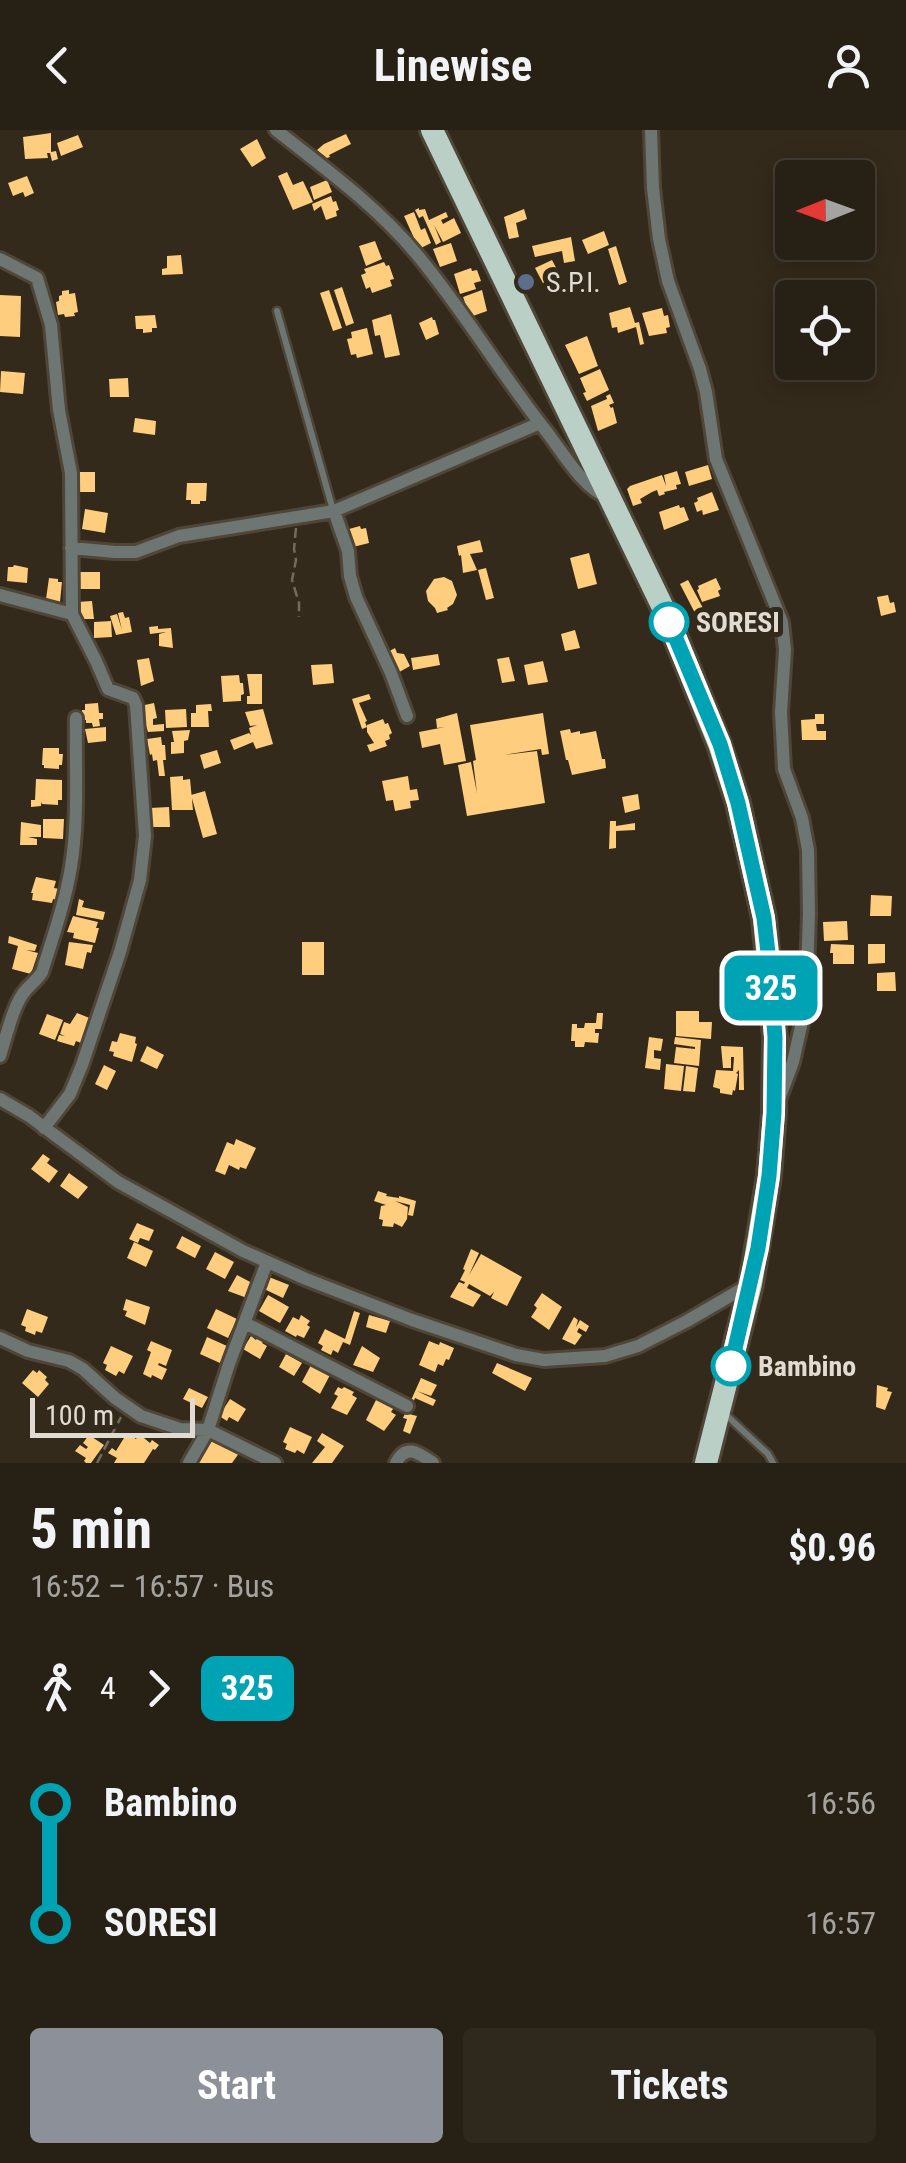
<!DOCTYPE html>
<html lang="en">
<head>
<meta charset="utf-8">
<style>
	body { margin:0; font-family:"Roboto Condensed",sans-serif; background:#2f281d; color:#f1f3f6; height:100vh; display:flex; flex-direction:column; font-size:38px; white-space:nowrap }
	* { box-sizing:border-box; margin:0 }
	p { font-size:32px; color:#a4a3a0 }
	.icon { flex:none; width:55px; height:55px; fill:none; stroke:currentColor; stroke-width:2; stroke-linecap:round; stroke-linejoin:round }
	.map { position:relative; height:1333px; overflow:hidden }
	.panel { display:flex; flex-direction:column; background:#272014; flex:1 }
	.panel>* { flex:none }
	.badge { padding:0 20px; border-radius:15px; font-size:35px; line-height:65px }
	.needle { width:65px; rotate:269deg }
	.buttons { position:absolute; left:775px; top:30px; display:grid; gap:20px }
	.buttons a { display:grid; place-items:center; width:100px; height:100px; border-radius:10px; background:#272014; box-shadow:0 5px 25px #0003,0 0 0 2px #433e34; font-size:50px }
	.scale { position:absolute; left:30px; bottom:25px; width:165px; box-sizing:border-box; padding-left:10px; border:5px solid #e1dbd2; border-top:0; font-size:28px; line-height:35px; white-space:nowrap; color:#e1dbd2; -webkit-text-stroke:8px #342a1b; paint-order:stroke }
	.map>.badge { position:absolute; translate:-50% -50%; box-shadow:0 0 0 5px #fff }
	.legs { display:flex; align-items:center; gap:15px; height:110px; padding:0 30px; font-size:32px }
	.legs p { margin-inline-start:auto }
	.overview { display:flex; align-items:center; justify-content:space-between; height:170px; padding:0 30px }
	h1 { font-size:55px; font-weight:700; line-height:75px }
	.primary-button { display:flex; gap:20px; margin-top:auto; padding:20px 30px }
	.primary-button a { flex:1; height:115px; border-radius:10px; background:#8c9099; color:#fff; font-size:40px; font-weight:700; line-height:115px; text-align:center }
	.primary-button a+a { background:#2f281d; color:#f1f3f6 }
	ul { padding:0 30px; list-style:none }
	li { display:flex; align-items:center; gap:35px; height:120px; font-size:38px }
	li i { display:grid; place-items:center; width:15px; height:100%; margin:0 12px; background:currentColor }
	li i::after { content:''; width:25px; height:25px; margin:-12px; border:8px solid; border-radius:50%; background:#272014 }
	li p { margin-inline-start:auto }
	li:first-child i { background:linear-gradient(#0000 50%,currentColor 0) }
	li:last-child i { background:linear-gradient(currentColor 50%,#0000 0) }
	header { display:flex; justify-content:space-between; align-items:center; height:130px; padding:0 30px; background:#272014; font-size:45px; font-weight:700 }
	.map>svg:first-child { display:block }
	.building { fill:#fecd7d }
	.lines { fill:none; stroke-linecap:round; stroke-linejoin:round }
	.service-casing { stroke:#504638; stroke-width:11 }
	.minor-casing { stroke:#504638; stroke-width:18 }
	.trunk-casing { stroke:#504638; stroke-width:28 }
	.path { stroke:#746b5f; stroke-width:2.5; stroke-dasharray:10 5; stroke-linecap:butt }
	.service { stroke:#6d7672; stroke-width:6 }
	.minor { stroke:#6d7672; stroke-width:12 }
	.trunk { stroke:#bad0c6; stroke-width:22 }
	.line-1-casing { stroke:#fff; stroke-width:22 }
	.line-1 { stroke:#00a3b4; stroke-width:15 }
	.service-dot { fill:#5c6f8a; stroke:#342a1b; stroke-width:4 }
	.stop-1-dot { fill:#fff; stroke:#00a3b4; stroke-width:5 }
	.labels { text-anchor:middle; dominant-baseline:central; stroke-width:10; stroke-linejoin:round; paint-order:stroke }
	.poi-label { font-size:28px; fill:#e1dbd2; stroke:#342a1b; text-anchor:start }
	.stop-label { font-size:28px; font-weight:bold; fill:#e1dbd2; stroke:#342a1b; text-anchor:start }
</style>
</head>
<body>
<header><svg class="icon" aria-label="back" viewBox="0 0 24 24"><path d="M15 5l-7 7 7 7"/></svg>Linewise<svg class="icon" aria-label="person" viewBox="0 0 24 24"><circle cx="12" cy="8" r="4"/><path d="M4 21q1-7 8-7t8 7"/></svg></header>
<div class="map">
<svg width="906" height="1333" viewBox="0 0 906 1333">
	<rect width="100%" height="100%" fill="#342a1b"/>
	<path class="building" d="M51,3V22L56,21L58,29L52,31L50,23H47L48,28L25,29L23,7Z
		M346,4L351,14L329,25L330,27L327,28L317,20L324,14Z
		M78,5L83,17L61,26L57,13Z
		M257,9L266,28L252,37L240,19Z
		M287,42L293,55L303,51L313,72L293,80L278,46Z
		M27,46L34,63L25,67L23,62L13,66L8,53Z
		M327,50L332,62L314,70L310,57Z
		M331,66L333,72L336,71L339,80L336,81L337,86L326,90L321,76L314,81L312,74Z
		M419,78V80L425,79L429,90L446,82L448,87L441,90L443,94L454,88L461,103L443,112L434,95L441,112L436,115L423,86L419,88L415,80Z
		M524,79L527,89L516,93L519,107L509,109L504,87Z
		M414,82L421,100L425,98L431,113L419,119L404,86Z
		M604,101L609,115L588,124L582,110Z
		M571,107L575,131L564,133L562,121L535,127L532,116Z
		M375,111L382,129L366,136L359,116Z
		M451,113L457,131L440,137L433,119Z
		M616,116L627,152L619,155L608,119Z
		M181,125L183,144L162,145V139L167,138V126Z
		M552,130L563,151L546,159L535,138Z
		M384,132L386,136L389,135L394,149L390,150L392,156L372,163L370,157L366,159L361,145L366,143L364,139Z
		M471,138L472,141L477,140L481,151L474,153L476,159L460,164L454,144Z
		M342,157L354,193L346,196L334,160Z
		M69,160V164L75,163L78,182L74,183L75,186L65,187L64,184L58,185L56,172L59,171V166L62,165V161Z
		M329,160L342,198L333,201L320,163Z
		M482,160L487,181L470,187L463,167Z
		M0,165L21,166L20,207L0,206Z
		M630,177L635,193L639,192L644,214L640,215L636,197L618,203L617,197L612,198L609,183Z
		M662,178L664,186L668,185L670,197L666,198L667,203L649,206L642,183Z
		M391,184L400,225L385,228L380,205L375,206L372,190Z
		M155,185L157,198H152V202L143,203V199H136L135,186Z
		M432,187L433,190H435L439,204L426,210L419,193Z
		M367,198L373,224L357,228L356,224L351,225L347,209L352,208L351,202Z
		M587,206L598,236L579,244L565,215Z
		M600,239L609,260L587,271L583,263L586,262L580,248Z
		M1,241L25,243L23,264L0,262Z
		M128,248L129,267H110L109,249Z
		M610,264L614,273L609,275L611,278L613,277L617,293L598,301L591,276L607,269L606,266Z
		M135,288L156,291L155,305L133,302Z
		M708,335L712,349L689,356L685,342Z
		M677,341L681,354L676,355L677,359L664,362L665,364L659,366L657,360L652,362L640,369L642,373L633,376L627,359L630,356L662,345L666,356L664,345Z
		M75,342H95V362H75Z
		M187,353H207L206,371H200V374H191V370H186Z
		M712,362L719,380L703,385L702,380L697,382L694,373L698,371L697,368Z
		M679,375L680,378L684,377L689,390L664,400L659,382Z
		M85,379L108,383L105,403L82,399Z
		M360,396L361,399L366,398L369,413L349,418L346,406L350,405L349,399Z
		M480,410L483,422L470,424L477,440L463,443L461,425L459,426L457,416Z
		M589,423L597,454L578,459L570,428Z
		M14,435L28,438L27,453L7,451L8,437H13Z
		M486,438L494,468L486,470L478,440Z
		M79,442H100V459H79Z
		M444,447L452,451L457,465L453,474L447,478L448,480L437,483L435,478L428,471L426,461L434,449Z
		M49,448L58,449V452H62L60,472L46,469Z
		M716,448L721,459L718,461L720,466L702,472L697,460L699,459L698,456Z
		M688,450L704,480L696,485L680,454Z
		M888,465L890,473L894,472L896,482L881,486L877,467Z
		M92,471L94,489H78L77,472Z
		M123,482L125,488L129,487L132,502L116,505L110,486L117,484L122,500L118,483Z
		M111,491L112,507L94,508V492Z
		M158,496V499L171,498L173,518L159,516V504L166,502L150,504L149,497Z
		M575,500L580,518L565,521L561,504Z
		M395,518L397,523L404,524L410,536L394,545L384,524Z
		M438,524L440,535L413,540L411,528Z
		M509,527L515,551L502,553L497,529Z
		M149,528L154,551L141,556L137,530Z
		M543,531L548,552L528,555L524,535Z
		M332,534L334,553L313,555L311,535Z
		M247,544H262V574H247V566H250Z
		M239,545L240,553H243L244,564L241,565V571L223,572L221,546Z
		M369,564L371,569L359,573L367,591L365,592L367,597L362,599L352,569Z
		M98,573L99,583H103V589H99L100,596L93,597L92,593H86V590H82V580H85V574Z
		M154,573L157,588L153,589V595L164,594V601L148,602L140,576Z
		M211,574L212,581H208L209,597H191V583H196V575Z
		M186,579L187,597L166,598L165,580Z
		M263,579L273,614L256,619L253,612L234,620L230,610L249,603L251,605L249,598L257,595L250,596L245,582Z
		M457,583L466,631L444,635L440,614L422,618L419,602L445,597L437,598L436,589Z
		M543,583L549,624L542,625L541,619L504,625L537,621L545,673L467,686L458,635L471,632L477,663L473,631L476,630L470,595Z
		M815,584H824V594H816L817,601H826V610H802L801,590L815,589Z
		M383,589L385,594L388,593L392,603L389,605L390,609L385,611L387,616L370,622L367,615L374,613L367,602V595Z
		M106,597V611L88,613L85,599Z
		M570,599L571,603L580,601V604L596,601L602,629H605L606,638L572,645L568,630H566L560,601Z
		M190,600L188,610L184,611V623L171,624V612H174L172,601Z
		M161,607L162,615H165L166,630H163L165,646H159L157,630L153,631L152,624L150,625L147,609Z
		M43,618H59V624H63L62,635H59V639L44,638V635H42Z
		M217,620L221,633L204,639L200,625Z
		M183,646V650L190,649L193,680H172L170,647Z
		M408,646L410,660L417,659L419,670L410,671L411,678L395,681L393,670L386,671L382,651Z
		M36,649L62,650V670H58V675L42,674L41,672V676L31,677V670H35Z
		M205,661L217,704L203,708L191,665Z
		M638,664L640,679L625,683L622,667Z
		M169,677L170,697H150V678Z
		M43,689H64L63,709L43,708Z
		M610,691H616V696L635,693V700L616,701V718L609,719Z
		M21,692L41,695V707H28L37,709V715H20Z
		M36,747L56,751L54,758L59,759L57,770L53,769L52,773L32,770L33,763H31Z
		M871,765L892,766L891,786H870Z
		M79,769L84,771L82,777L105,782L103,790L76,785Z
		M73,786L98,792L96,798H99L95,813L73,808L74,803L67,802Z
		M847,791L848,810L824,811L823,792Z
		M9,806L37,815L35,821L26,820L38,823L31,844L12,839L18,816L8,813Z
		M69,812L93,815L91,823L87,822L83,839L65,835Z
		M302,812H324V845H302Z
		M831,814L854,815V834H833V823H830Z
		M868,814H885V833L868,834Z
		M895,842L896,861H877V843Z
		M676,881H699V892H712L711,909L676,906Z
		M77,883L92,889L85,902L88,903L85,908L84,907L81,913L76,911L74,916L57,911L59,905L65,906L60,904L64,892L70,894Z
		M597,883H603L602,899H595V903H599L598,913L585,912L584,917H575V911H571L572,894H577V898H584L585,893H596Z
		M47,884L63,890L55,910L39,904Z
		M120,903L136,907L135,913L137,914L132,932L113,926L114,922L109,921L112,911L117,912Z
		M649,907L663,909L661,921L654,920V928L661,929L660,940L645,938Z
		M675,907L701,910L699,936L674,933L676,917L695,919V917L674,914Z
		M147,916L164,925L157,939L140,931Z
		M721,916L743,917L744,960H739V940L736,943L738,944L735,961L733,960L732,965L720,963V959L713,957L716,940L733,941L734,927H731V938H723Z
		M666,934L684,936L681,961L664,959Z
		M104,935L116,941L107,960L95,954Z
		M686,936L698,938L695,962L683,961Z
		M236,1009L256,1018L246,1039L240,1037L239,1040L229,1035L225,1045L215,1041L227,1012L234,1015Z
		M43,1024L50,1029L47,1033L58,1041L49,1053L31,1039Z
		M69,1043L88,1057L78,1069L60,1056Z
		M378,1061L387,1064L386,1066L399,1068V1066L416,1071L413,1086L408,1085L410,1075L395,1071L408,1077L407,1089L402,1097L394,1093L393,1097L382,1096L383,1090L379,1089L381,1076L386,1075L374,1071Z
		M137,1093L154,1100L149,1111L140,1108L138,1113L129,1109Z
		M182,1106L201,1116L195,1128L176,1118Z
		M134,1112L153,1121L146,1137L127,1128Z
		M471,1119L479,1123L469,1145L481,1124L522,1147L507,1176L491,1168L494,1162L490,1166L483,1162L484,1160L483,1162L469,1154L467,1158L481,1165L473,1177L450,1167L459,1152L464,1154L465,1152L460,1150L465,1140L463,1139Z
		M215,1122L234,1132L225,1149L206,1139Z
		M237,1145L254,1154L247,1168L228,1161Z
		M269,1147L289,1155L283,1168L264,1159Z
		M542,1163L562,1177L549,1200L531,1187L537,1178L534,1175Z
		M268,1165L289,1177L280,1193L259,1181Z
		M126,1169L150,1177L145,1195L125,1186L127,1181L123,1180Z
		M27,1179L48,1187L42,1203L36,1201L35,1205L25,1201L26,1197L21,1195Z
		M216,1179L237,1189L228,1208L207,1198Z
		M354,1181L360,1183L350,1215L343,1212L338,1223L333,1220L331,1225L321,1220L323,1216L318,1213L325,1199L345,1209Z
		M301,1185L310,1191L307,1195L310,1197L304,1208L297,1205L296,1207L285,1201L293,1187L299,1190Z
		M369,1185L390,1191L386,1203L366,1197Z
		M574,1187L578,1190L576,1197L580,1190L589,1196L586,1202L579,1198L577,1202L582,1205L575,1215L562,1209Z
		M251,1206L256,1210L258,1207L264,1210L262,1213L267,1216L260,1229L243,1219Z
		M207,1207L227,1216L220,1233L200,1224Z
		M151,1211L172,1220L166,1236L159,1233L158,1235L167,1239L162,1250L152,1245L151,1248L143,1244L151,1222L147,1220Z
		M429,1211L439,1215L440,1212L454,1218L449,1230L446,1229L443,1236L438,1234L435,1242L419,1235Z
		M111,1216L133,1226L124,1244L119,1241L116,1246L105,1240L107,1235L103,1233Z
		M362,1216L380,1228L373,1242L353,1235Z
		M286,1224L302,1233L294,1246L279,1237Z
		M497,1233L532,1248L525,1261L492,1243Z
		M317,1234L327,1239L325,1242L330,1245L320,1264L302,1252L311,1235L316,1237Z
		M33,1240L37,1243L39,1240L47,1247L45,1250L49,1254L38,1267L22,1253Z
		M421,1248L437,1255L431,1266L417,1261L436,1270L433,1276L415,1268L409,1284L417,1286L410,1304L403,1301L407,1289L403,1288Z
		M877,1255L888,1258L887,1261L892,1262L885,1280L876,1277Z
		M338,1257L342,1259L344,1257L354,1262L352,1265L357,1268L347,1285L331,1278L338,1266L334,1264Z
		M189,1258L208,1267L202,1278L183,1269Z
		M378,1266L395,1276L391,1282L396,1285L384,1301L366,1290Z
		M230,1269L246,1279L238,1292L229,1287L227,1291L219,1286Z
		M290,1297L312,1307L304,1324L297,1320L295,1323L285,1319L287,1314L283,1312Z
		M127,1303L136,1309L139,1304L150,1313L152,1310L159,1315L155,1320L153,1319L144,1333H114L117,1328L108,1323L112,1318L116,1321Z
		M210,1303L242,1319L232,1333H192Z
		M322,1303L344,1316L332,1333H312L325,1317L317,1311Z
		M89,1305L104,1315L91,1333H86L84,1331L86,1328L75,1321L80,1315L86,1319L88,1317L83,1313Z"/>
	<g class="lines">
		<defs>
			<path id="service" d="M277,181L333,380
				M725,1284L768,1324L773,1333"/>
			<path id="minor" d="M276,0C326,39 379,78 419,127C465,183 502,245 546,301C561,320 584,360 608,367
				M651,0L653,58L659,109L668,151L700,239L706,262L716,329L782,492L785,520L781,582L784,639L802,688L808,720L809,784L806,874L793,932L780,967
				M0,129L37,148L51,195L59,280L71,343L72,484L96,531L108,559L133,568L136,575L145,706L140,750L120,822L82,935L70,964L44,998
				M334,381L348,421L350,446L356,467L391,543L407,586
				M71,418L115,422H136L179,406L334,381L540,293
				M0,465L72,484
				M0,926C6,908 13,875 25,861C31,854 37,850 42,842C53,807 65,773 71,737C79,688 75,637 76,588
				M0,969L29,986L118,1052L243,1121L306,1149L412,1190L516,1225L544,1230L605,1226L638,1216L687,1191L749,1155
				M245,1193L407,1276
				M0,1208L28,1221L69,1231L83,1239L115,1268L141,1286L180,1299L208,1300L275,1333
				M189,1333L208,1300L229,1234L267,1132
				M396,1333C406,1313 419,1323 433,1333"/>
			<path id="trunk" d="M432,0L667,486L719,614L738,673L764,788L775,907L774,983L769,1046L751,1154L706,1333"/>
		</defs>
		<use href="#service" class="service-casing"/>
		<use href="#minor" class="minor-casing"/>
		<use href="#trunk" class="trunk-casing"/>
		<path class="path" d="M296,398L294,419L296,430L292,450L299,473V487
			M97,1333L121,1287"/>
		<use href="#service" class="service"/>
		<use href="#minor" class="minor"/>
		<use href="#trunk" class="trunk"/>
	</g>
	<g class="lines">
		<defs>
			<path id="line-1" d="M669,492L720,614L738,673L764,788L770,840L775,907L774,983L769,1046L758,1118L731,1236"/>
		</defs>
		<use href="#line-1" class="line-1-casing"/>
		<use href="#line-1" class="line-1"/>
	</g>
	<circle class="service-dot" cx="526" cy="152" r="10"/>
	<g class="stop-1-dot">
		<circle cx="669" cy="492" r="18"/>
		<circle cx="731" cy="1236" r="18"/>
	</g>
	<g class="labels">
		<g class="poi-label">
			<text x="546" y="152">S.P.I.</text>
		</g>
		<g class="stop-label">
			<text x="696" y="492">SORESI</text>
			<text x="758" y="1236">Bambino</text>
		</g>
	</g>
</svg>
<div class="buttons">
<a><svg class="needle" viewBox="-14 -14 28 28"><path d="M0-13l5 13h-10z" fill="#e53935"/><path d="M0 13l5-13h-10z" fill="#a4a3a0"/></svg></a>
<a><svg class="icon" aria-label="locate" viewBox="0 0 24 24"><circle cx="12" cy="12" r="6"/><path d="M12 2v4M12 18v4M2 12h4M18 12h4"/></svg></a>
</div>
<div class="scale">100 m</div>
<b class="badge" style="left:771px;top:858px;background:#00a3b4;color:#fff">325</b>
</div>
<section class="panel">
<div class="overview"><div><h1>5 min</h1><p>16:52 – 16:57 · Bus</p></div><b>$0.96</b></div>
<div class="legs"><svg class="icon" aria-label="walk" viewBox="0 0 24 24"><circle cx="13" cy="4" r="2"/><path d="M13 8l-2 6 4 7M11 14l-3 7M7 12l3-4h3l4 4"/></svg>4<svg class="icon" aria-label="forward" viewBox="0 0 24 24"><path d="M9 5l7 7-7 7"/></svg><b class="badge" style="background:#00a3b4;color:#fff">325</b></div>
<ul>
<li><i style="color:#00a3b4"></i><b>Bambino</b><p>16:56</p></li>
<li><i style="color:#00a3b4"></i><b>SORESI</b><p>16:57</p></li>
</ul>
<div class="primary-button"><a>Start</a><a>Tickets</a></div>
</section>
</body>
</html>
